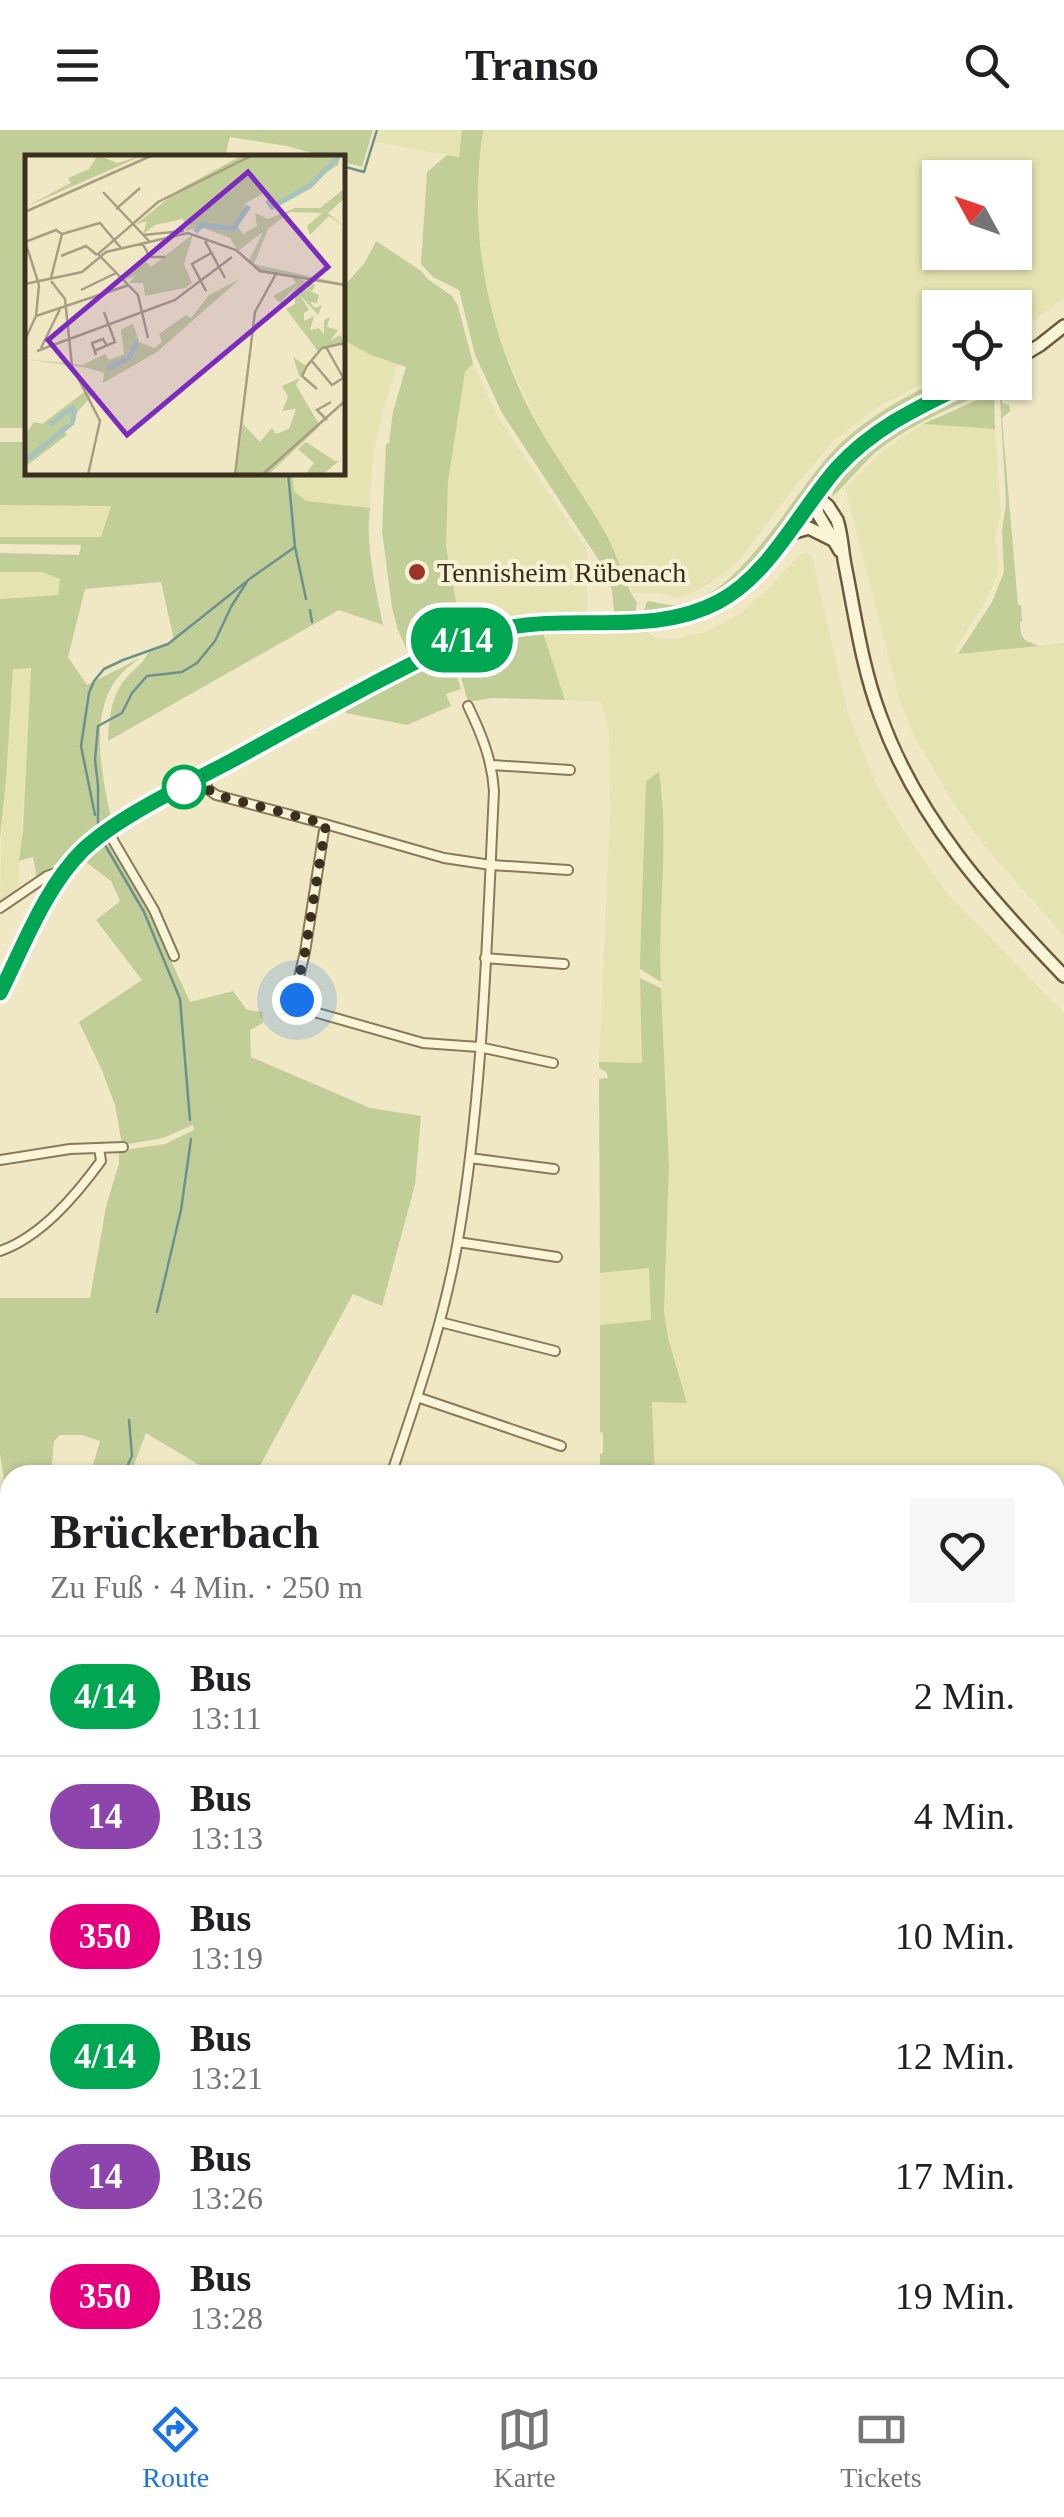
<!DOCTYPE html>
<html lang="de">
<head>
<meta charset="utf-8">
<style>
	body { margin:0; font-family:"Times New Roman",serif; background:#f6f6f6; color:#202124; height:100vh; display:flex; flex-direction:column; font-size:38px; white-space:nowrap }
	* { box-sizing:border-box; margin:0 }
	p { font-size:32px; color:#757577 }
	.icon { flex:none; width:55px; height:55px; fill:none; stroke:currentColor; stroke-width:2; stroke-linecap:round; stroke-linejoin:round }
	.map { position:relative; flex:1; overflow:hidden }
	.drawer { position:absolute; left:0px; top:1335px; width:1065px; height:912px; display:flex; flex-direction:column; background:#fff; border-radius:30px 30px 0 0; box-shadow:0 2px 8px #0004 }
	.drawer>* { flex:none }
	.badge { padding:0 20px; border-radius:32px; font-size:35px; line-height:65px }
	.needle { width:65px; rotate:310deg }
	.tools { position:absolute; left:922px; top:30px; display:grid; gap:20px }
	.tools a { display:grid; place-items:center; width:110px; height:110px; border-radius:0px; background:#fff; box-shadow:0 2px 8px #0004; font-size:50px }
	.you { position:absolute; width:50px; height:50px; margin:-25px; border:8px solid #fff; border-radius:50%; background:#1a73e8; box-shadow:0 0 0 15px #1a73e833 }
	.map>.badge { position:absolute; translate:-50% -50%; box-shadow:0 0 0 5px #fff }
	.round { display:grid; place-items:center; flex:none; width:105px; height:105px; border-radius:0px; background:#f6f6f6 }
	.overview { display:flex; align-items:center; justify-content:space-between; height:170px; padding:0 50px }
	h1 { font-size:48px; font-weight:700; line-height:75px }
	ul { padding:0; list-style:none }
	li { display:flex; align-items:center; gap:30px; height:120px; padding:0 50px; border-top:2px solid #e0e0e0 }
	li div { flex:1 }
	li b { display:block; font-size:38px }
	li em { font-style:normal }
	li .badge { min-width:110px; font-weight:700; text-align:center }
	header { display:flex; justify-content:space-between; align-items:center; height:130px; padding:0 50px; background:#fff; font-size:45px; font-weight:700 }
	.menu { display:flex; justify-content:space-around; align-items:center; height:140px; border-top:2px solid #e0e0e0; background:#fff; font-size:28px; color:#757577 }
	.menu a { display:grid; justify-items:center; gap:5px }
	.menu .active { color:#1a73e8 }
	.map>svg:first-child { display:block }
	.farmland { fill:#e6e3b2; fill-rule:evenodd }
	.green { fill:#c2ce98 }
	.lines { fill:none; stroke-linecap:round; stroke-linejoin:round }
	.stream { stroke:#6d928d; stroke-width:2.5 }
	.street-casing { stroke:#8b7a5a; stroke-width:12 }
	.secondary-casing { stroke:#6d5b3d; stroke-width:16 }
	.street { stroke:#faf4d9; stroke-width:8 }
	.secondary { stroke:#faf4d9; stroke-width:11 }
	.line-casing { stroke:#fff; stroke-width:22 }
	.line { stroke:#00a651; stroke-width:15 }
	.walk { stroke:#3b301f; stroke-width:10; stroke-dasharray:0 18 }
	.poi-dot { fill:#9c3528; stroke:#f7f1d5; stroke-width:4 }
	.stop-dot { fill:#fff; stroke:#00a651; stroke-width:5 }
	.labels { text-anchor:middle; dominant-baseline:central; stroke-width:8; stroke-linejoin:round; paint-order:stroke }
	.poi-label { font-size:28px; fill:#3b301f; stroke:#f7f1d5; text-anchor:start }
	.inset-river { fill:none; stroke:#a7c3be; stroke-width:5 }
	.inset-road { fill:none; stroke:#a89e83; stroke-width:2.5 }
	.view { fill:#7b2cbf; fill-opacity:0.15; stroke:#7b2cbf; stroke-width:5 }
	.inset-edge { fill:none; stroke:#3b301f; stroke-width:5 }
</style>
</head>
<body>
<header><svg class="icon" aria-label="menu" viewBox="0 0 24 24"><path d="M4 6h16M4 12h16M4 18h16"/></svg>Transo<svg class="icon" aria-label="search" viewBox="0 0 24 24"><circle cx="10" cy="10" r="6"/><path d="M15 15l6 6"/></svg></header>
<div class="map">
<svg width="1064" height="2247" viewBox="0 0 1064 2247">
	<rect width="100%" height="100%" fill="#f0e8c5"/>
	<path class="farmland" d="M380,0H462L459,27L376,12Z
		M483,0H1064V168L1015,206V178H940V245L876,278L835,310L799,351L739,431L712,452L688,465L676,467L657,463H633L607,407L539,297L508,230L492,185L485,160L477,98L478,30ZM940,48H1015V122H940Z
		M343,210L371,225L398,234L382,284L372,333L370,378L306,371L294,361L292,343L342,342Z
		M473,233L498,287L587,420V486L520,489L490,495L462,505L446,416L448,352L465,241Z
		M923,294L995,299L1001,383L995,408L999,432L998,444L983,476L953,523L1064,513V806L981,712L951,669L916,610L901,575L845,358L885,319Z
		M0,375H111L101,407H0Z
		M805,422L812,426L848,583L877,655L903,700L948,764L1064,883V2247H709V2238H1055V1345H695V1342L688,1345H655L652,1271L687,1272L668,1208L664,1181L669,1036L660,835L663,665L658,643L646,652L640,831L642,934L599,932L610,684L609,606L602,572L565,570L543,503L647,502L658,509H675L707,501L738,485L769,458L798,426Z
		M0,442H41L55,445L60,449L59,465L0,469Z
		M13,538H32L18,761L0,773L1,710Z
		M649,1138L651,1191L600,1195V1143Z"/>
	<path class="green" d="M0,0H373L362,37L343,32L342,28L327,27L286,16L230,7L225,27L28,28L27,298H0Z
		M462,0H483C467,104 488,209 541,301C562,336 586,369 606,404C618,426 624,453 637,473L635,484L618,485L614,481L612,460L600,432L502,283L475,225L459,160L433,147L421,134L427,42L447,25L459,27Z
		M376,111L421,141L429,150L452,166L458,176L473,233L465,242L448,352L446,416L462,505L410,527L398,500L392,478L382,401L386,314L389,313L393,282L406,237L371,225L343,210L342,158L364,134Z
		M940,250V252L950,253C910,271 871,291 840,322C771,389 759,475 648,484L644,480L647,471C657,472 668,476 678,475C744,467 795,355 843,311C872,285 905,266 940,250Z
		M980,253H990L992,259C954,277 915,292 881,318C863,332 848,353 832,367C839,321 941,272 980,253Z
		M999,253H1013L1002,258V273L1009,275L1010,281L1002,288L1018,475H1021L1022,491L1020,492L1021,504L1025,510L1039,516L958,524L992,472L1004,442L1002,401L1006,373Z
		M991,264H994L995,299L923,294Z
		M0,312H27L28,342L292,343L294,361L306,371L370,378C365,413 376,461 383,495L339,480L108,611C109,589 111,565 126,548C134,539 143,534 148,523L174,510L161,452L85,459L68,527L87,555L140,528C134,533 127,537 122,543C87,579 102,645 111,688C84,707 64,730 37,748L33,727L19,731L23,699L31,538L13,539L6,649L0,709V469L58,465L60,449L41,442H0V423L79,425L81,415L0,414V407H101L111,376L0,375Z
		M543,503L565,570L492,568L468,572L455,526L494,511Z
		M451,528L461,559L446,564L451,576L407,595L346,583L345,580L425,537Z
		M659,642C670,712 657,782 661,852L640,839V831L646,651Z
		M106,711L148,780L190,872L233,861L247,880L262,882L263,893L250,900L251,927L370,978L421,986L415,1055L382,1176L353,1164L255,1345H216L146,1303L130,1345H90L100,1311L82,1305H60L54,1311L51,1345H10V1369H7L0,1324V1168H90L106,1077L119,1033V1021L165,1014L194,1000L193,995L163,1008L122,1015L115,975L101,938L79,892L142,850L96,790L120,771L111,751L83,730Z
		M640,848L661,858L669,1036L664,1181L668,1208L687,1273L652,1272L655,1345H600V1324L603,1323V1303L600,1302V1195L651,1190L649,1138L600,1143L599,949L608,948L606,942L599,938V932L642,933Z"/>
	<g class="lines">
		<path class="stream" d="M299,28L301,25L309,28
			M342,36L364,42L377,0
			M295,417L306,469
			M310,480L312,492
			M95,685L81,616L89,563L94,551L104,539L123,530L168,514L246,452
			M98,696V655L95,630L98,596L122,583L132,563L147,546L182,542L197,533L215,511L231,477L248,450L295,417L288,342
			M105,715L144,782L180,869L190,990
			M157,1182L181,1080L191,1009
			M123,1345L132,1326L129,1290"/>
		<defs>
			<path id="street" d="M492,635L570,640
				M202,647L209,660L216,665L325,694L444,728L491,735L568,740
				M325,694L305,822L296,860L300,878L423,913L479,917L553,933
				M109,700L114,712L154,780L174,826
				M0,778L47,746L55,743L61,747
				M485,828L564,834
				M470,1028L554,1039
				M0,1030L70,1019L123,1017
				M458,1112L557,1127
				M0,1121C41,1107 76,1065 101,1031L99,1018
				M440,1192L555,1221
				M417,1267L561,1316
				M391,1345C417,1268 444,1191 458,1110C483,965 487,808 494,661C492,630 482,605 468,576
				M0,1416L10,1415
				M0,1656L10,1627
				M0,2144L10,2147
				M71,2247L77,2238
				M190,2247L201,2238"/>
			<path id="secondary" d="M1015,230L1040,215L1064,196
				M815,365L828,376L837,390C842,405 842,420 845,435C855,485 862,537 880,585C917,689 989,768 1064,846
				M815,367L818,384L840,421
				M788,404L809,398L831,409
				M0,863C29,804 54,739 109,700C180,655 255,618 328,578C376,552 425,520 478,505C522,492 568,492 613,491C650,490 683,490 716,473C768,447 799,380 837,338C874,297 920,276 969,252
				M0,1999L10,2004
				M313,2238L345,2247"/>
		</defs>
		<use href="#street" class="street-casing"/>
		<use href="#secondary" class="secondary-casing"/>
		<use href="#street" class="street"/>
		<use href="#secondary" class="secondary"/>
	</g>
	<g class="lines">
		<defs>
			<path id="line" d="M0,863C23,817 46,756 83,720C119,686 186,655 231,631C278,605 324,580 371,555C414,533 455,509 502,499C573,483 652,507 718,472C769,446 800,380 837,338C874,297 921,276 970,252"/>
		</defs>
		<use href="#line" class="line-casing"/>
		<use href="#line" class="line"/>
		<path class="walk" d="M184,657L202,647L209,660L216,665L326,694L305,822L296,860L297,870"/>
	</g>
	<circle class="poi-dot" cx="417" cy="442" r="10"/>
	<circle class="stop-dot" cx="184" cy="657" r="20"/>
	<g class="labels">
		<g class="poi-label">
			<text x="437" y="442">Tennisheim Rübenach</text>
		</g>
	</g>
	<g transform="translate(25 25)">
		<rect width="320" height="320" fill="#f0e8c5"/>
		<path d="M73,0L92,8L119,0L0,52L46,28L43,23L64,14ZM218,0H316L313,10L259,46L247,52L239,38L221,48L213,72L218,79L232,71L230,58L243,64L270,53H295L320,33V43L303,58L320,72L304,61L285,80L282,71L297,58L265,57L243,74L229,109L320,129L233,117L224,105L238,77L213,96L205,83L176,72L159,76L176,58L160,70L158,64L130,70L118,79L122,66L110,70L155,34ZM168,79L159,109L167,128L160,133L120,141L118,128H104L111,120L100,125L117,102L126,112ZM266,120L290,130L287,136L274,131L294,140L292,148L285,147L290,153L297,150L293,160L275,140L284,155L274,161L279,158V166L289,161L285,175L294,173L299,180V165L305,162L302,172L313,175L305,186L315,180L320,188L293,196L261,154L270,149V138L257,150L274,128L255,148L248,141L271,128ZM215,124L132,197L78,228L79,218L63,213L0,204L57,210L80,199L84,205L99,199L96,175L108,168L114,187L129,193L137,187L134,179L161,160L166,163L184,140ZM268,202L281,211L271,230L295,271L243,320H211L218,269L235,287L247,273L251,279L264,274L271,254L257,256L263,242L257,231L275,223ZM62,235L71,236L38,273L42,280L0,312V280L9,267L17,269ZM281,287L310,306H314L297,320H280L289,308L273,294Z" fill="#c2ce98"/>
		<path class="inset-river" d="M242,45L247,52L285,31L315,0M170,77L177,70L208,74L224,51M82,214L104,203L112,187M24,270L50,251M0,306L47,268L50,255"/>
		<path class="inset-road" d="M78,37L124,86M91,54L115,33M0,57L128,0M37,79L75,68L96,93M118,80L159,76M0,86L14,130M180,86L200,123M0,87L31,75L37,79L26,123M117,88L125,102H140M36,101L61,91L72,100M26,126L40,144L47,211L75,266L63,320M0,129L57,117L81,97L163,78L211,95L235,116L320,130M56,135L91,118M181,136L167,109L186,98M11,161L104,130M123,183L113,140L73,99L133,47L228,0M0,185L11,161L14,130M301,192L319,224M16,193L35,154M12,196L150,145L207,102M69,196L90,187L79,157M71,200L67,188L78,184L82,191M286,205L307,230L318,223M292,234L277,221L282,211L297,193L320,188M302,265L292,255L306,247M239,318L320,246M210,320L230,157L252,117"/>
		<path class="view" d="M223,17L303,112L102,280L23,185Z"/>
		<rect width="320" height="320" class="inset-edge"/>
	</g>
</svg>
<div class="tools">
<a><svg class="needle" viewBox="-14 -14 28 28"><path d="M0-13l5 13h-10z" fill="#e53935"/><path d="M0 13l5-13h-10z" fill="#757577"/></svg></a>
<a><svg class="icon" aria-label="locate" viewBox="0 0 24 24"><circle cx="12" cy="12" r="6"/><path d="M12 2v4M12 18v4M2 12h4M18 12h4"/></svg></a>
</div>
<div class="you" style="left:297px;top:870px"></div>
<b class="badge" style="left:462px;top:510px;background:#00a651;color:#fff">4/14</b>
<section class="drawer">
<div class="overview"><div><h1>Brückerbach</h1><p>Zu Fuß · 4 Min. · 250 m</p></div><a class="round"><svg class="icon" aria-label="heart" viewBox="0 0 24 24"><path d="M12 20l-8-8c-3-5 5-10 8-4 3-6 11-1 8 4z"/></svg></a></div>
<ul>
<li><span class="badge" style="background:#00a651;color:#fff">4/14</span><div><b>Bus</b><p>13:11</p></div><em>2 Min.</em></li>
<li><span class="badge" style="background:#8e44ad;color:#fff">14</span><div><b>Bus</b><p>13:13</p></div><em>4 Min.</em></li>
<li><span class="badge" style="background:#e6007e;color:#fff">350</span><div><b>Bus</b><p>13:19</p></div><em>10 Min.</em></li>
<li><span class="badge" style="background:#00a651;color:#fff">4/14</span><div><b>Bus</b><p>13:21</p></div><em>12 Min.</em></li>
<li><span class="badge" style="background:#8e44ad;color:#fff">14</span><div><b>Bus</b><p>13:26</p></div><em>17 Min.</em></li>
<li><span class="badge" style="background:#e6007e;color:#fff">350</span><div><b>Bus</b><p>13:28</p></div><em>19 Min.</em></li>
</ul>
</section>
</div>
<nav class="menu">
<a class="active"><svg class="icon" aria-label="directions" viewBox="0 0 24 24"><path d="M12 3l9 9-9 9-9-9zM9 14v-3h6M13 9l2 2-2 2"/></svg>Route</a>
<a><svg class="icon" aria-label="map" viewBox="0 0 24 24"><path d="M3 6l6-2 6 2 6-2v14l-6 2-6-2-6 2zM9 4v14M15 6v14"/></svg>Karte</a>
<a><svg class="icon" aria-label="tickets" viewBox="0 0 24 24"><path d="M3 7h18v10H3zM15 7v10"/></svg>Tickets</a>
</nav>
</body>
</html>
